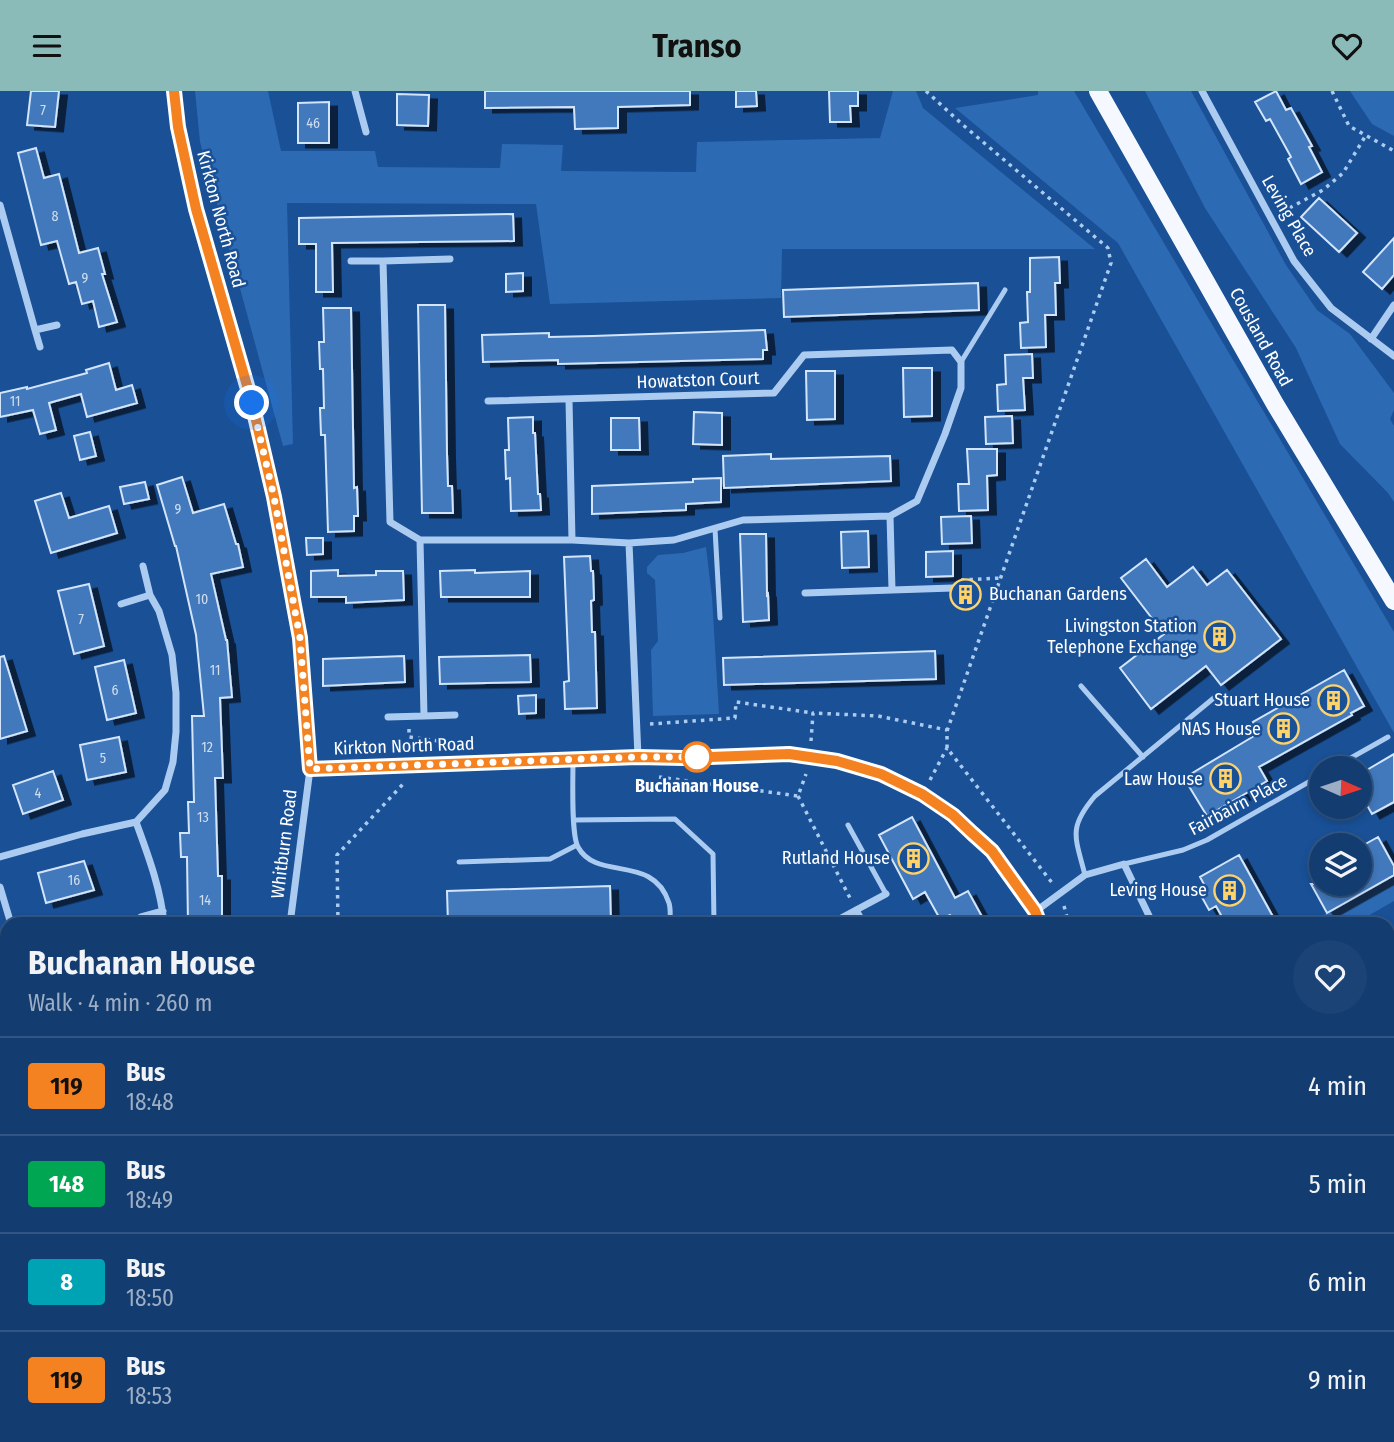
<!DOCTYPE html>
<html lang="en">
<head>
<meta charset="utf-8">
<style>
	body { margin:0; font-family:"Fira Sans Condensed",sans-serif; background:#1c4375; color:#f1f3f6; height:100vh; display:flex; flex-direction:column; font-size:26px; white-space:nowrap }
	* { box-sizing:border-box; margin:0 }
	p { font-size:23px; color:#9dadc3 }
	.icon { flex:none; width:38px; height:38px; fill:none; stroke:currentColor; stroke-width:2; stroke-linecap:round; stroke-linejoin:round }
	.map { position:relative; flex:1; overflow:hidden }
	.side { position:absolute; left:0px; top:826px; width:1395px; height:525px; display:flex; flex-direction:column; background:#133c70; border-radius:21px 21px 0 0; box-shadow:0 4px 10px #0003,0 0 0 2px #325683 }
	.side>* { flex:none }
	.badge { padding:0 14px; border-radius:5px; font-size:24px; line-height:46px }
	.needle { width:46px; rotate:93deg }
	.tools { position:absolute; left:1309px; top:665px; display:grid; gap:14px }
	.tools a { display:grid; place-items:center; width:63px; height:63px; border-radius:50%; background:#133c70; box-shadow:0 4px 10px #0003,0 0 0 2px #325683; font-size:35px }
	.you { position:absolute; width:35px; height:35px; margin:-18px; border:5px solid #fff; border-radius:50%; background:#1a73e8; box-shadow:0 0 0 10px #1a73e833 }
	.map>.badge { position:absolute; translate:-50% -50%; box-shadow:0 0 0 4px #fff }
	.round { display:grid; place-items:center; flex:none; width:74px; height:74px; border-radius:37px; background:#1c4375 }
	.overview { display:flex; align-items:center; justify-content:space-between; height:119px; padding:0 28px }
	h1 { font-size:33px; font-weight:700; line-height:52px }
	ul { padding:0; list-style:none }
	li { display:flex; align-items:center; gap:21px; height:98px; padding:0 28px; border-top:2px solid #325683 }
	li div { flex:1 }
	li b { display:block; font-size:26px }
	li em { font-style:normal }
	li .badge { min-width:77px; font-weight:700; text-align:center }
	header { display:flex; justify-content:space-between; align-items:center; height:91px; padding:0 28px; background:#8bbbb9; color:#111; font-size:32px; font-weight:700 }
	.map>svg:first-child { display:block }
	.green { fill:#2d6ab4 }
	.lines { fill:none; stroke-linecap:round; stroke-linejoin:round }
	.stream { stroke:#9fc6f2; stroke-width:6 }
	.building { fill:#4279bd; stroke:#d3e5fb; stroke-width:2; filter:url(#shadow) }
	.path { stroke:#accbf0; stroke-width:3.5; stroke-dasharray:3.5 5; stroke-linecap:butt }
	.service { stroke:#accbf0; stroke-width:5 }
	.minor { stroke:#accbf0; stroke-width:7 }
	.secondary { stroke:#dae8fb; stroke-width:14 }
	.primary { stroke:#f5f9ff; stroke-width:18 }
	.line-casing { stroke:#fff; stroke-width:16 }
	.line { stroke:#f58220; stroke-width:10 }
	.walk { stroke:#fff; stroke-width:7; stroke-dasharray:0 12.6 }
	.stop-dot { fill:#fff; stroke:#f58220; stroke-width:3.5 }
	.labels { text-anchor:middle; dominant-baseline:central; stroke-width:5; stroke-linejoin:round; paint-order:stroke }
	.number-label { font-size:14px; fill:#d0deee }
	.street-label { font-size:18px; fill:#fff; stroke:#195096 }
	.poi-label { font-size:18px; fill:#fff; stroke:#195096; text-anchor:end }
	.stop-label { font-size:18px; font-weight:bold; fill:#fff; stroke:#195096 }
</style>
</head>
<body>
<header><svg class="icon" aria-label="menu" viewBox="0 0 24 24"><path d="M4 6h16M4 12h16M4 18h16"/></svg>Transo<svg class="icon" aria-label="heart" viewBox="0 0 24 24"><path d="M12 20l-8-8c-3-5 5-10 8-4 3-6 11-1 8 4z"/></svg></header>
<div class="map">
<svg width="1394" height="1351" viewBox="0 0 1394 1351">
	<defs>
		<filter id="shadow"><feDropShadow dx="8" dy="4.5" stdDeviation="0" flood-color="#0009"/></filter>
	</defs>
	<rect width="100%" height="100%" fill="#195096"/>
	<path class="green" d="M195,0H268L281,60H375L378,76L500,77L502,53L563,54L561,80L696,81L697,51L880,47L893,0H916L923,17L1095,158H782L781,207L550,213L536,113L287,112L293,353L283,355L200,51Z
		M1038,0H1074L1394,541V642L1118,152L955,17L1038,4Z
		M1145,0H1191L1286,174L1317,219L1350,243L1394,302V319L1390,328L1394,335V411L1388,402L1340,353L1296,257L1205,117Z
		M1350,0H1394V45L1372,33Z
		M706,456L712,506L719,623L653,625L651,559L658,550L655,489L647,482V476L658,464L683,462Z
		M1394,786V810L1354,833H1307Z
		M7,1035V1344H30L29,1351H0V1036Z
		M1388,1306L1394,1307V1351H1276L1290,1344H1388Z
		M861,1344H1043V1351H861Z
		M1083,1344H1178L1184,1346L1237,1351H1083Z"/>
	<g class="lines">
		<path class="stream" d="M0,1180L7,1177"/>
	</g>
	<path class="building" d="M31,0H59L55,36L27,34Z
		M485,0H690V14L618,16V37L575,38L574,16L485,17Z
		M736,0H756L757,15L736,16Z
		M829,0H858V15H850L851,31H830Z
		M1276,0L1286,19L1291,17L1312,55L1309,56L1322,81L1301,93L1288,68L1291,66L1270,28L1266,30L1255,11Z
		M397,3L429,4L428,35L397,34Z
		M329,11V52H298V12Z
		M36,57L44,87L59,83L79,162L98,157L105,183H102L117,231L99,236L93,210L82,213L76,191L69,193L57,150L41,154L18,62Z
		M1319,107L1357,142L1339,161L1301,126Z
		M513,123L514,150L332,152L333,201H316V153H299V127Z
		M1394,147V184L1382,198L1363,181Z
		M1059,166L1060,192H1055L1056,224H1045L1046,256L1021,257L1020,232L1028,231L1027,201H1030V167Z
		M523,182V200L506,201V183Z
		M978,192L979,219L784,226L783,199Z
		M418,214H445L447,363L448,395H452L453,422H422Z
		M323,217H351L354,397L357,396L358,425H354V440L328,441L325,344H321L320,317H324L323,278H320L319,251H324Z
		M765,239L767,259H763V268L558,273V269L483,271L482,244L549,242V246L593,245Z
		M1032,263L1033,287H1023L1025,319L998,320L997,294L1006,293L1005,264Z
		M109,272L116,299L132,294L137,312L87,326L81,303L49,312L56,339L40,343L33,319L0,326V302L27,296V298L87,282L86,279Z
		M903,277H932V325L904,326Z
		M806,280H835V328L807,329Z
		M694,321L722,322V354L693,353Z
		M1012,325L1013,352L986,353L985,326Z
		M533,326V342H535L538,403H540L541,419L511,420L510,387L506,388L505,359H509L508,327Z
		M611,327H639L640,359H611Z
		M90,341L96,365L80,369L74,345Z
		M967,358H997V384L987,385L988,419L959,420L958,393H969Z
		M771,363V368L890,365L891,390L724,397L723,365Z
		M182,386L193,422L224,413L236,453H238L243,476L211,483L226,549H227L232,606L220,607L223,687H215L218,785H222V833H188L187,766H181L180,742H189L188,711H194L192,625H204L196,544L176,455H175L157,394Z
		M721,387V411L686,413V419L592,423V395L693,391V388Z
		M145,391L149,408L124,413L120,396Z
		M61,402L69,427L109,415L117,442L51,462L35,410Z
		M971,425L972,452L942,453L941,426Z
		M868,440L869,476L842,477L841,441Z
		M740,443H766L767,504L768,503L769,529L743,531Z
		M306,447H323V463L307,464Z
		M953,460V485L926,486V461Z
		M590,465L591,480H593L594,509L591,510L592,541H595L597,617L565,618L564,591L569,590L564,466Z
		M1146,468L1167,496L1193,476L1207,494L1227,479L1281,548L1221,594L1206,575L1151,618L1120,577L1164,543L1121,487Z
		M338,479V485L376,484V480H403L404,509L346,512V506H311V480Z
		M475,479V482L530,480V506H441L440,480Z
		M89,493L104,555L74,563L58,500Z
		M935,560L936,588L724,594L723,567Z
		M530,564L531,591L440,593L439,566Z
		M4,565L27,640L0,648V566Z
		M404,565L405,591L323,595V568Z
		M124,569L136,622L107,629L95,576Z
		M1344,579L1364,615L1351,622L1352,624L1259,676L1267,690L1207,725L1184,687L1259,642L1253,631Z
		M536,604V622L519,623L518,605Z
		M119,646L126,681L87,689L80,654Z
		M1394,663V711L1372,723L1360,702V683Z
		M53,680L63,709L23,723L13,694Z
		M912,726L955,807L968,800L986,833H955L950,824L940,828L925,801L913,808L879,744Z
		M1378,746L1394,775V784L1327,822L1311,793H1360V756Z
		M1239,764L1277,833H1226L1216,815L1209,819L1199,801L1206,797L1200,786Z
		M84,770L94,799L46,812L38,782Z
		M610,795L611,833H448L447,800Z"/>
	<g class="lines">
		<path class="path" d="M926,0L963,34L1108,157L1111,172L947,640V657L1053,793
			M1332,0L1349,35L1394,60
			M1282,121L1323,99L1343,82L1366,44
			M961,489L1001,487
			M650,633L735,627L736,611L813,622
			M409,638V646L462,653
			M811,650L813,622L878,625L947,639
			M659,686L798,705L806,683
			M930,689L947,657
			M798,705L851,809
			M1064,815L1069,833
			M338,833L337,764L404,692
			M0,1017L7,1016
			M0,1198H7
			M1246,1344L1253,1351
			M21,1351L22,1344"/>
		<path class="service" d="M961,271L1005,199
			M715,438L720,527
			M1081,595L1143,666
			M573,671C573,688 571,744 578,756C597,791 653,762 669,812C671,818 670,826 670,833
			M1333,677L1388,646
			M574,729L675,728L713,763L714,833
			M848,734L886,803
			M459,771L550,768L577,754
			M1124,773L1183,759L1207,749L1321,684
			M1085,784C1075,745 1068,737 1095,705L1215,606
			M1388,851L1394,848
			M1388,1190L1394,1187
			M1388,1286L1394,1283
			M145,1350L172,1351
			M309,1351V1348L312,1344
			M447,1351V1344"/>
		<path class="minor" d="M355,0L366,41
			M1202,0L1294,170L1331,217L1394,265
			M0,114L35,239L57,234
			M351,170H383L390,431L420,449H572L629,452L674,449L743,429L890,425L917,410L945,343L961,297V271L952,259L804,264L774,302L488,310
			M383,170L450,168
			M35,239L40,256
			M1371,248L1394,214
			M569,309L572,449
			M420,449L424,625L455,624
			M629,452L638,666
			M143,475L150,504
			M892,499L953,497
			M805,502L892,499L890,425
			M388,626L424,625
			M136,731C148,764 161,798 164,833
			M0,766L82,743L136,731L165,699L173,671L176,641V602L172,564L159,520L150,504L121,513
			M0,796L11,833
			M856,819L864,833
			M1036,820L1085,784L1124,773L1153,833
			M141,826L163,820
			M290,833L310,678
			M830,833L886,803
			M1388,1263L1394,1274
			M259,1351V1344"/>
		<path class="secondary" d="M174,0L178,36L196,118L252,312L274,406L300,547L310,678L638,666L683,667L789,663L837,670L881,683L922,703L953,724L992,760L1035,820L1040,833
			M1065,1351L1066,1344"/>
		<path class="primary" d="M1098,0L1275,313L1394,510"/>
	</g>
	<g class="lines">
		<defs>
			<path id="line" d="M174,0L178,36L196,118L252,312L274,406L300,547L310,678L638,666L683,667L789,663L837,670L881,683L922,703L953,724L972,742L992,760L1035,820L1040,833"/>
		</defs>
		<use href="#line" class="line-casing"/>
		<use href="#line" class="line"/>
		<path class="walk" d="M252,312L274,406L300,547L310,678L638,666H710H697"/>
	</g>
	<defs>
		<symbol id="building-ring" viewBox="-11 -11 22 22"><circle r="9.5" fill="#195096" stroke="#ffd36b" stroke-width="1.5"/><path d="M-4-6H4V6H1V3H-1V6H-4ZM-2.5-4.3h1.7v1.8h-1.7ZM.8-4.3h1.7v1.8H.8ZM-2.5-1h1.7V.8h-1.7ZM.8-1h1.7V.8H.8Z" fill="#ffd36b"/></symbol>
	</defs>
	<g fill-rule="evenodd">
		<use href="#building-ring" x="948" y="486" width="35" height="35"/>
		<use href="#building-ring" x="1202" y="528" width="35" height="35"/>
		<use href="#building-ring" x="1316" y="592" width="35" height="35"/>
		<use href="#building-ring" x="1266" y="620" width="35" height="35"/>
		<use href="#building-ring" x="1208" y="670" width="35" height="35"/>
		<use href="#building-ring" x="896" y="750" width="35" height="35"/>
		<use href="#building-ring" x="1212" y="782" width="35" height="35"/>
	</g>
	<circle class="stop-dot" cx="697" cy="666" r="14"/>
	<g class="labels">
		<g class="number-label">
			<text x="43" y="19">7</text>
			<text x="313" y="32">46</text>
			<text x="55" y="125">8</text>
			<text x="85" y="187">9</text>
			<text x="15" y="310">11</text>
			<text x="178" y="418">9</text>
			<text x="202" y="508">10</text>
			<text x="81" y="528">7</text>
			<text x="215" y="579">11</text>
			<text x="115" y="599">6</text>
			<text x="207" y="656">12</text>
			<text x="103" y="667">5</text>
			<text x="38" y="702">4</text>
			<text x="203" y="726">13</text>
			<text x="74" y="789">16</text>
			<text x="205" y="809">14</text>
		</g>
		<g class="street-label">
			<text transform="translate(1289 125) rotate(60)">Leving Place</text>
			<text transform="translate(221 128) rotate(75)">Kirkton North Road</text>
			<text transform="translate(1261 246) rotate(61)">Cousland Road</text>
			<text transform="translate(698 289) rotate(-2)">Howatston Court</text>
			<text transform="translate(404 655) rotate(-2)">Kirkton North Road</text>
			<text transform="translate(1238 714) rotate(-28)">Fairbairn Place</text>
			<text transform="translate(284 753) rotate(-83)">Whitburn Road</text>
		</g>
		<g class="poi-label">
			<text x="989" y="503" text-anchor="start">Buchanan Gardens</text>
			<text x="1197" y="535">Livingston Station<tspan x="1197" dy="21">Telephone Exchange</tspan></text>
			<text x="1310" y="609">Stuart House</text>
			<text x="1261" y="638">NAS House</text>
			<text x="1203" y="688">Law House</text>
			<text x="890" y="767">Rutland House</text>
			<text x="1207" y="799">Leving House</text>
		</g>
		<g class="stop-label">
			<text x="697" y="695">Buchanan House</text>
		</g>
	</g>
</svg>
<div class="tools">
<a><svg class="needle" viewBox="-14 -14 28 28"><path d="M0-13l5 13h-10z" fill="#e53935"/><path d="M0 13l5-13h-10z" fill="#9dadc3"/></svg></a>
<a><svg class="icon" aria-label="layers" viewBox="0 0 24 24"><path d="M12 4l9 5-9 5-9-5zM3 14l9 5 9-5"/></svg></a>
</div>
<div class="you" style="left:252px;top:312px"></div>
<section class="side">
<div class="overview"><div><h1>Buchanan House</h1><p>Walk · 4 min · 260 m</p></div><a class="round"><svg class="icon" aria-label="heart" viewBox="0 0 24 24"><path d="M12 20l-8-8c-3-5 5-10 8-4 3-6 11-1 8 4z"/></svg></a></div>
<ul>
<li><span class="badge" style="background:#f58220;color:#111">119</span><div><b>Bus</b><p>18:48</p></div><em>4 min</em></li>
<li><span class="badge" style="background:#00a651;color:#fff">148</span><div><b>Bus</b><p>18:49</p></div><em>5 min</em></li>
<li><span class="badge" style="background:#00a3b4;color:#fff">8</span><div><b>Bus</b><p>18:50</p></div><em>6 min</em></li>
<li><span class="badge" style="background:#f58220;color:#111">119</span><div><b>Bus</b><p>18:53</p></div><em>9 min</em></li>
</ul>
</section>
</div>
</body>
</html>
